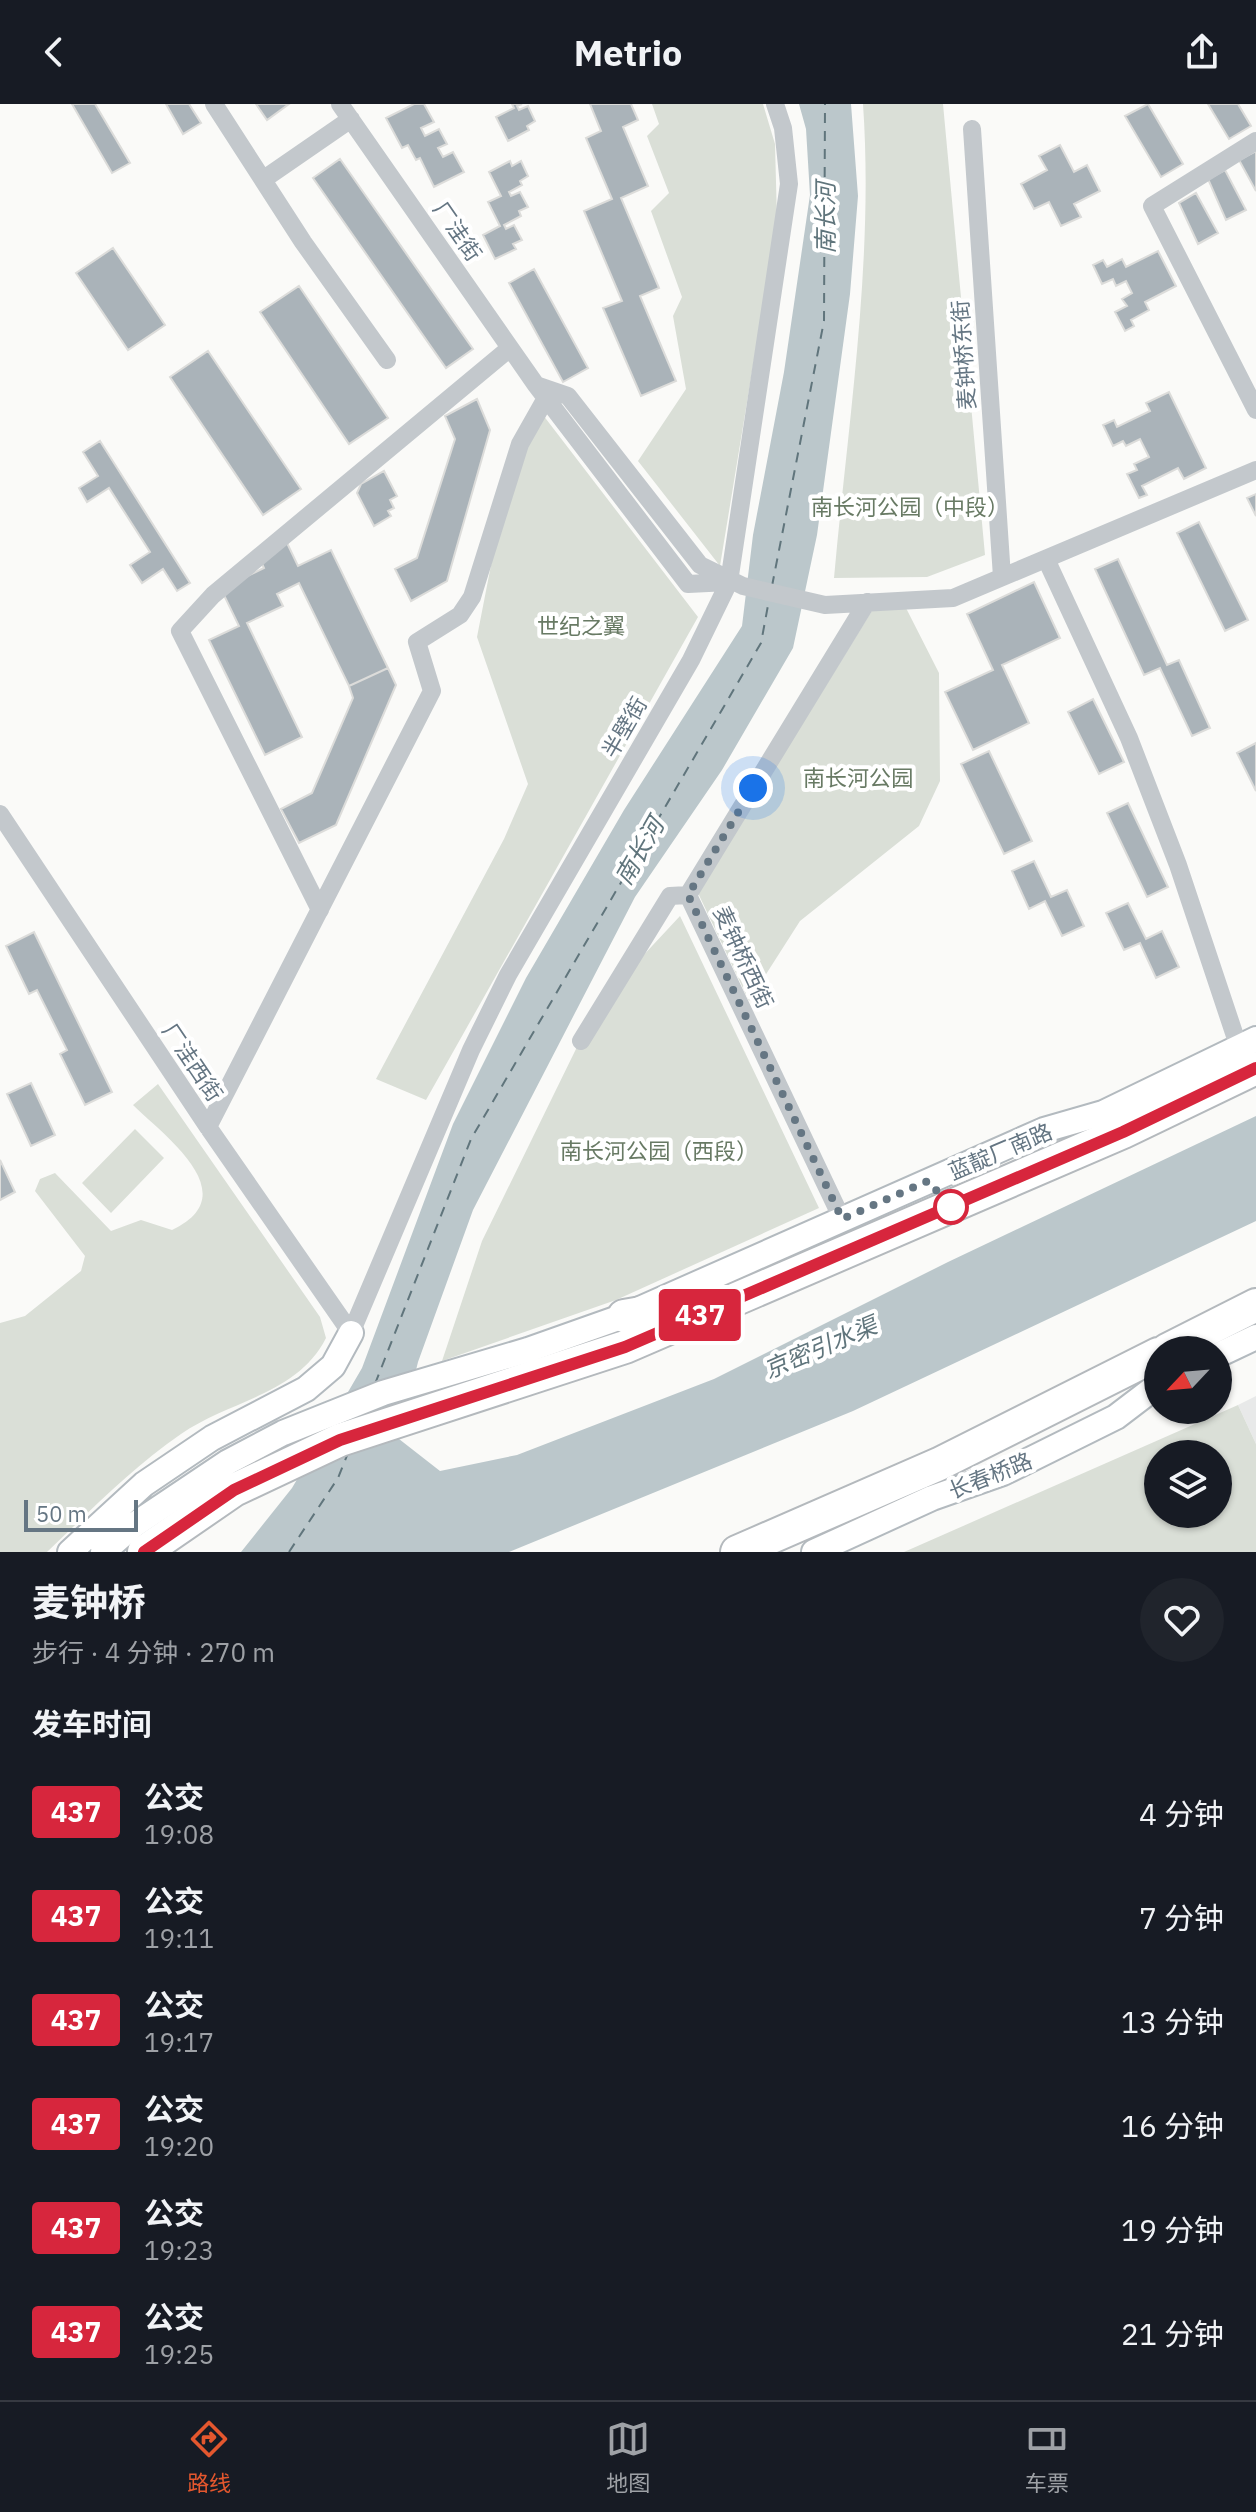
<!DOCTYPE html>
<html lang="zh">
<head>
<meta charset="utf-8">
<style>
	body { margin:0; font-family:"IBM Plex Sans","Noto Sans SC",sans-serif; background:#20242c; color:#f1f3f6; height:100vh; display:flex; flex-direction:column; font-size:30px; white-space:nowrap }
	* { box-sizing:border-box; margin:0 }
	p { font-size:26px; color:#9ea1a6 }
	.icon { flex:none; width:44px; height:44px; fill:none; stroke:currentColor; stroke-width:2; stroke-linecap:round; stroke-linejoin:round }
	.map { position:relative; height:1448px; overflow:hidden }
	.sheet { display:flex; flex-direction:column; background:#171b24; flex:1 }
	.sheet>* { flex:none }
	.badge { padding:0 16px; border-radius:6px; font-size:28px; line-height:52px }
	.needle { width:52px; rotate:244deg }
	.fabs { position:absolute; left:1144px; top:1232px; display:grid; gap:16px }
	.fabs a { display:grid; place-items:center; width:88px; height:88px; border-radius:50%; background:#171b24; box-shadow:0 2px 6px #0004; font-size:40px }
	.scale { position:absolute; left:24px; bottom:20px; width:114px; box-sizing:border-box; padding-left:8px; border:4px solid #657683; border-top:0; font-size:22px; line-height:28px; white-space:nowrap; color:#657683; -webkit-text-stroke:6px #fff; paint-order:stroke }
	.you { position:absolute; width:40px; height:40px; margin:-20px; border:6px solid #fff; border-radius:50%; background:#1a73e8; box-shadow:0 0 0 12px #1a73e833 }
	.map>.badge { position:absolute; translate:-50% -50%; box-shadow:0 0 0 4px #fff }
	h2 { padding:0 32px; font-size:30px; line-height:72px }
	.round { display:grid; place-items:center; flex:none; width:84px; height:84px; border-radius:42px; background:#20242c }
	.overview { display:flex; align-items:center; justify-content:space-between; height:136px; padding:0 32px }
	h1 { font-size:38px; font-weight:700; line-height:60px }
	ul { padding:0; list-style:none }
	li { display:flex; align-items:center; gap:24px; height:104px; padding:0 32px }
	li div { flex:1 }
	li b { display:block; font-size:30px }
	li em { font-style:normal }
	li .badge { min-width:88px; font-weight:700; text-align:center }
	header { display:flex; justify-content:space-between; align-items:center; height:104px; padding:0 32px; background:#171b24; font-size:36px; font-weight:700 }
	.menu { display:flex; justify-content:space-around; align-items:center; height:112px; border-top:2px solid #363941; background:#171b24; font-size:22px; color:#9ea1a6 }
	.menu a { display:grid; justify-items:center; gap:4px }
	.menu .selected { color:#e4572e }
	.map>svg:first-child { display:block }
	.built { fill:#e8e9e9 }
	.green { fill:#dadfd7; fill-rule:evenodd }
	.water { fill:#bbc7cb }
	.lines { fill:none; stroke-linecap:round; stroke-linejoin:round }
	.ferry { stroke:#60757c; stroke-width:2; stroke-dasharray:10 8; stroke-linecap:butt }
	.building { fill:#aab3b9; stroke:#dcdcda; stroke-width:2 }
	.secondary-casing { stroke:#b3babf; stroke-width:28 }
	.highway-casing { stroke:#b4b9bd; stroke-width:36 }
	.street { stroke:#c3c8cc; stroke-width:18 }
	.secondary { stroke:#fff; stroke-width:24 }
	.highway { stroke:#fff; stroke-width:32 }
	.line-casing { stroke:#fff; stroke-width:18 }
	.line { stroke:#d7263d; stroke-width:12 }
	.walk { stroke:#657683; stroke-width:8; stroke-dasharray:0 14.4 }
	.stop-dot { fill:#fff; stroke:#d7263d; stroke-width:4 }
	.labels { text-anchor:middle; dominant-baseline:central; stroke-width:8; stroke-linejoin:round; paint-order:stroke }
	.street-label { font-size:22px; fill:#657683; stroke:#fff }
	.park-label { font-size:22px; fill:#687a64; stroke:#fff }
	.water-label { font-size:24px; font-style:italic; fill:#60757c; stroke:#fff }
</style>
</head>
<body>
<header><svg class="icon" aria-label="back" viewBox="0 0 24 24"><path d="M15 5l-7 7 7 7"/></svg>Metrio<svg class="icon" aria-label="share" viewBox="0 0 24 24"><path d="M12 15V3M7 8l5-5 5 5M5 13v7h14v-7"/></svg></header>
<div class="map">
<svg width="1256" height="1448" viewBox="0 0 1256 1448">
	<rect width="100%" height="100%" fill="#fafaf8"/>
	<path class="built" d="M1256,1292V1340L1238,1301Z"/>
	<path class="green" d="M652,0H763L775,40L777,116L720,462L638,357L686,285L673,212L682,193L651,107L669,89L647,32L659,20Z
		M863,0H943L985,451L927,473L834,474C848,317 874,157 863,0Z
		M543,311L698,513L426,996L376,975L504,735L528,680L477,533L516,333Z
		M906,504L939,569L940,677L919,722L800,817L749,897L698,789L873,505Z
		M680,812L819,1104L616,1196L442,1257L482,1137L598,900Z
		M158,980L320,1213L326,1234C297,1291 230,1296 181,1330C132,1364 90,1407 47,1448H0V1219L25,1212L81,1167L85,1152L35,1087L40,1075L55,1069L111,1127L141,1116L172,1126C246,1091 167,1034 133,1001Z
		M135,1025L164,1054L111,1109L82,1079Z
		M1238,1301L1256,1340V1448H904ZM1158,1350H1218V1410H1158Z"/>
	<path class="water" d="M799,0H851L858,92L850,190L817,431L793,544L722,666L635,793L473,1106L418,1258L399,1335L440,1367L517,1351L714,1275L948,1158L1256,1012V1117L853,1307L509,1448H241L292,1384L362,1264L453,1020L526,874L624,706L742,522L753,431L784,268L810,91L806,25Z"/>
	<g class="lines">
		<path class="ferry" d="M772,482L824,217L825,0
			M375,1280L471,1035L761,539L769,496
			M289,1448L338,1374L348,1349"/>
	</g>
	<path class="building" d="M72,0H95L130,59L112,69Z
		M166,0H189L201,19L183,30Z
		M256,0H289L267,16Z
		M414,0H424L434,18L421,24L425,32L439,25L447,40L438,44L443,53L453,48L464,68L434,83L420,54L416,56L408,41L402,44L386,14Z
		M512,0H522L517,2L519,6L528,2L535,17L527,22L529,26L508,37L496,13L514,4Z
		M590,0H631L638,16L623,23L648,82L621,94L659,184L640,192L676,277L641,292L603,204L622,197L584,107L612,95L586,34L601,27Z
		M1148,0L1183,60L1161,73L1125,12Z
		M1208,0H1238L1251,22L1229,35Z
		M1060,41L1074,68L1087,61L1100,87L1074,100L1081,113L1061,122L1049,98L1034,105L1021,80L1047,66L1039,52Z
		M1256,47V87L1239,56Z
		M340,55L473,245L446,264L313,74Z
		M510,57L512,62L521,57L528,72L520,77L522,81L509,88L511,92L520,88L528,103L519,107L521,112L504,121L506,125L514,121L522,136L513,140L516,145L495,155L483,131L500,122L488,98L501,92L489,68Z
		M1225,66L1246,106L1226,116L1208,75Z
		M1196,89L1218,129L1198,140L1179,99Z
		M113,144L165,221L128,246L76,169Z
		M1158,147L1176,182L1145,198L1149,206L1131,216L1134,222L1125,227L1115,208L1127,202L1122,195L1132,189L1126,177L1116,182L1113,175L1102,180L1093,161L1103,156L1107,163L1122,155L1126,163Z
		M534,165L588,264L563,278L509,179Z
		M299,182L388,314L349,340L260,208Z
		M208,247L301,385L263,411L170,273Z
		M1169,288L1206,364L1184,375L1178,364L1142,382L1147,391L1139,394L1127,370L1137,366L1134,360L1149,353L1140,335L1126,342L1123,337L1113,342L1103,321L1114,316L1117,323L1150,307L1146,299Z
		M477,295L490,326L447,477L411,497L395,465L417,454L455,335L445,312Z
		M100,337L190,479L177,487L163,465L142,479L130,461L150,448L109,384L87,398L79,384L98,372L83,348Z
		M384,367L397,392L390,396L394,404L388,407L391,412L374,422L357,389L361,380Z
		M1256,390V412L1247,394Z
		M1199,418L1248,516L1225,527L1177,429Z
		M287,439L298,462L331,446L388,564L349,582L299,479L277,490L283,502L247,519L302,633L265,651L209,536L239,522L221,485L264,464L259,453Z
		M1118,455L1167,561L1179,556L1210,624L1192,632L1160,564L1144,571L1095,465Z
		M1034,478L1060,534L1002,561L1029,619L973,646L945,588L993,566L967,510Z
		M388,564L396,581L336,721L299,739L281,705L312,689L353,594L349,582Z
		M1093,595L1124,658L1099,670L1068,608Z
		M1256,639V687L1237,649Z
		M989,647L1032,737L1004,750L961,660Z
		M1128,699L1168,783L1147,793L1107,709Z
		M1034,757L1051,793L1067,786L1084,822L1062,832L1045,797L1029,805L1012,767Z
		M1128,799L1146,835L1162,827L1179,863L1156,874L1140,839L1124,846L1106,809Z
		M34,828L112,988L85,1001L60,950L67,946L37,886L29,890L6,842Z
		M31,979L55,1031L31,1042L7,990Z
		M0,1056L15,1088L0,1096Z"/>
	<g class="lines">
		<defs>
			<path id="secondary" d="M1218,1251L1256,1233
				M70,1448L144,1380L212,1334L306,1285L333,1262L351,1229
				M103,1448L134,1421L228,1358L283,1329L383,1289L528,1246L624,1212L1044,1026L1103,1009L1256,935
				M814,1448L932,1394L1003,1369L1116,1313L1158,1281"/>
			<path id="highway" d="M624,1212L694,1200
				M1167,1246L1256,1201
				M144,1448L234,1386L340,1336L625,1243L1123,1028L1256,964
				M737,1448L939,1360L1158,1250"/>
		</defs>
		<use href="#secondary" class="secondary-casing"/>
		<use href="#highway" class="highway-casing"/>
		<path class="street" d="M214,0L303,138L387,256
			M340,0L536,281L688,480L729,478
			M972,25L1002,473
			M1256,37L1152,102L1256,306
			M264,75L351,15
			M536,281L568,292L700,461L743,482L825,501L953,494L1256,366
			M1046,455L1129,634L1178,761L1239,944
			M0,710L208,1023L351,1229
			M320,806L180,527L213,491L510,244
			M581,937L670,792L688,791
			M208,1023L432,587L417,538L460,511L472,493L520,340L546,294
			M842,1115L688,791L867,498
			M351,1229L471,946L508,871L691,556L729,478L789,80L783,24L775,0"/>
		<use href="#secondary" class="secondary"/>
		<use href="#highway" class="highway"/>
	</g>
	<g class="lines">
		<defs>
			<path id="line" d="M144,1448L234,1386L340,1336L625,1243L1123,1028L1256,964"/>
		</defs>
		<use href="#line" class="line-casing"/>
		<use href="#line" class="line"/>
		<path class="walk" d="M753,684L688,791L842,1115L928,1077L951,1103"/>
	</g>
	<circle class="stop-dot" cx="951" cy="1103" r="16"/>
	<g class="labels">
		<g class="street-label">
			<text transform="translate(458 127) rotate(55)">厂洼街</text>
			<text transform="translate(963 251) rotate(-94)">麦钟桥东街</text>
			<text transform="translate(624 623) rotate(-60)">半壁街</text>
			<text transform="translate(744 853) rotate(65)">麦钟桥西街</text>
			<text transform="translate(193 958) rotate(56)">厂洼西街</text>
			<text transform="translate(1000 1047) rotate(-23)">蓝靛厂南路</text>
			<text transform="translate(990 1371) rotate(-22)">长春桥路</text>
		</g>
		<g class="park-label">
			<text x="910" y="402">南长河公园（中段）</text>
			<text x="581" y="521">世纪之翼</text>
			<text x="858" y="673">南长河公园</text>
			<text x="659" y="1046">南长河公园（西段）</text>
		</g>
		<g class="water-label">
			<text transform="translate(825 114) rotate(-90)">南长河</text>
			<text transform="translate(639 747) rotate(-60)">南长河</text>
			<text transform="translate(820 1243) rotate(-23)">京密引水渠</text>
		</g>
	</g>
</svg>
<div class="fabs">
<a><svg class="needle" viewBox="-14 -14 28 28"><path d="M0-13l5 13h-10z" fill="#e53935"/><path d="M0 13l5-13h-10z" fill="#9ea1a6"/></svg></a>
<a><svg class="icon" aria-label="layers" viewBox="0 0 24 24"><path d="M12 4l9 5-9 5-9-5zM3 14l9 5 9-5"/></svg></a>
</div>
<div class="scale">50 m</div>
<div class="you" style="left:753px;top:684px"></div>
<b class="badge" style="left:700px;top:1211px;background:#d7263d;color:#fff">437</b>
</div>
<section class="sheet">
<div class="overview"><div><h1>麦钟桥</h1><p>步行 · 4 分钟 · 270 m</p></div><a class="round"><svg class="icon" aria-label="heart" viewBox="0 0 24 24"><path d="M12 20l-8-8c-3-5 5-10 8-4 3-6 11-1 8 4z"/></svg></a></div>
<h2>发车时间</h2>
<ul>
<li><span class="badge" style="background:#d7263d;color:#fff">437</span><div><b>公交</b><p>19:08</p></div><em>4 分钟</em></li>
<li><span class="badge" style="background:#d7263d;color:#fff">437</span><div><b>公交</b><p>19:11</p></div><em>7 分钟</em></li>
<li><span class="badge" style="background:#d7263d;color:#fff">437</span><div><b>公交</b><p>19:17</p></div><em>13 分钟</em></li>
<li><span class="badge" style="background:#d7263d;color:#fff">437</span><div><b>公交</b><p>19:20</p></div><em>16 分钟</em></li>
<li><span class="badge" style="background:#d7263d;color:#fff">437</span><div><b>公交</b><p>19:23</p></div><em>19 分钟</em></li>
<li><span class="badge" style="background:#d7263d;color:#fff">437</span><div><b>公交</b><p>19:25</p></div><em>21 分钟</em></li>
</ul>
</section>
<nav class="menu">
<a class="selected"><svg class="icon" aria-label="directions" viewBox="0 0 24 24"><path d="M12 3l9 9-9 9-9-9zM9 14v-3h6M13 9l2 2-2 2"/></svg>路线</a>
<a><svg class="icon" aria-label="map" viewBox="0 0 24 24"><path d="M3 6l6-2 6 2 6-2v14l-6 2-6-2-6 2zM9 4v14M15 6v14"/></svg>地图</a>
<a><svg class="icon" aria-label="tickets" viewBox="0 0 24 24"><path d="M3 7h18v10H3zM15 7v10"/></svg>车票</a>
</nav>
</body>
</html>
